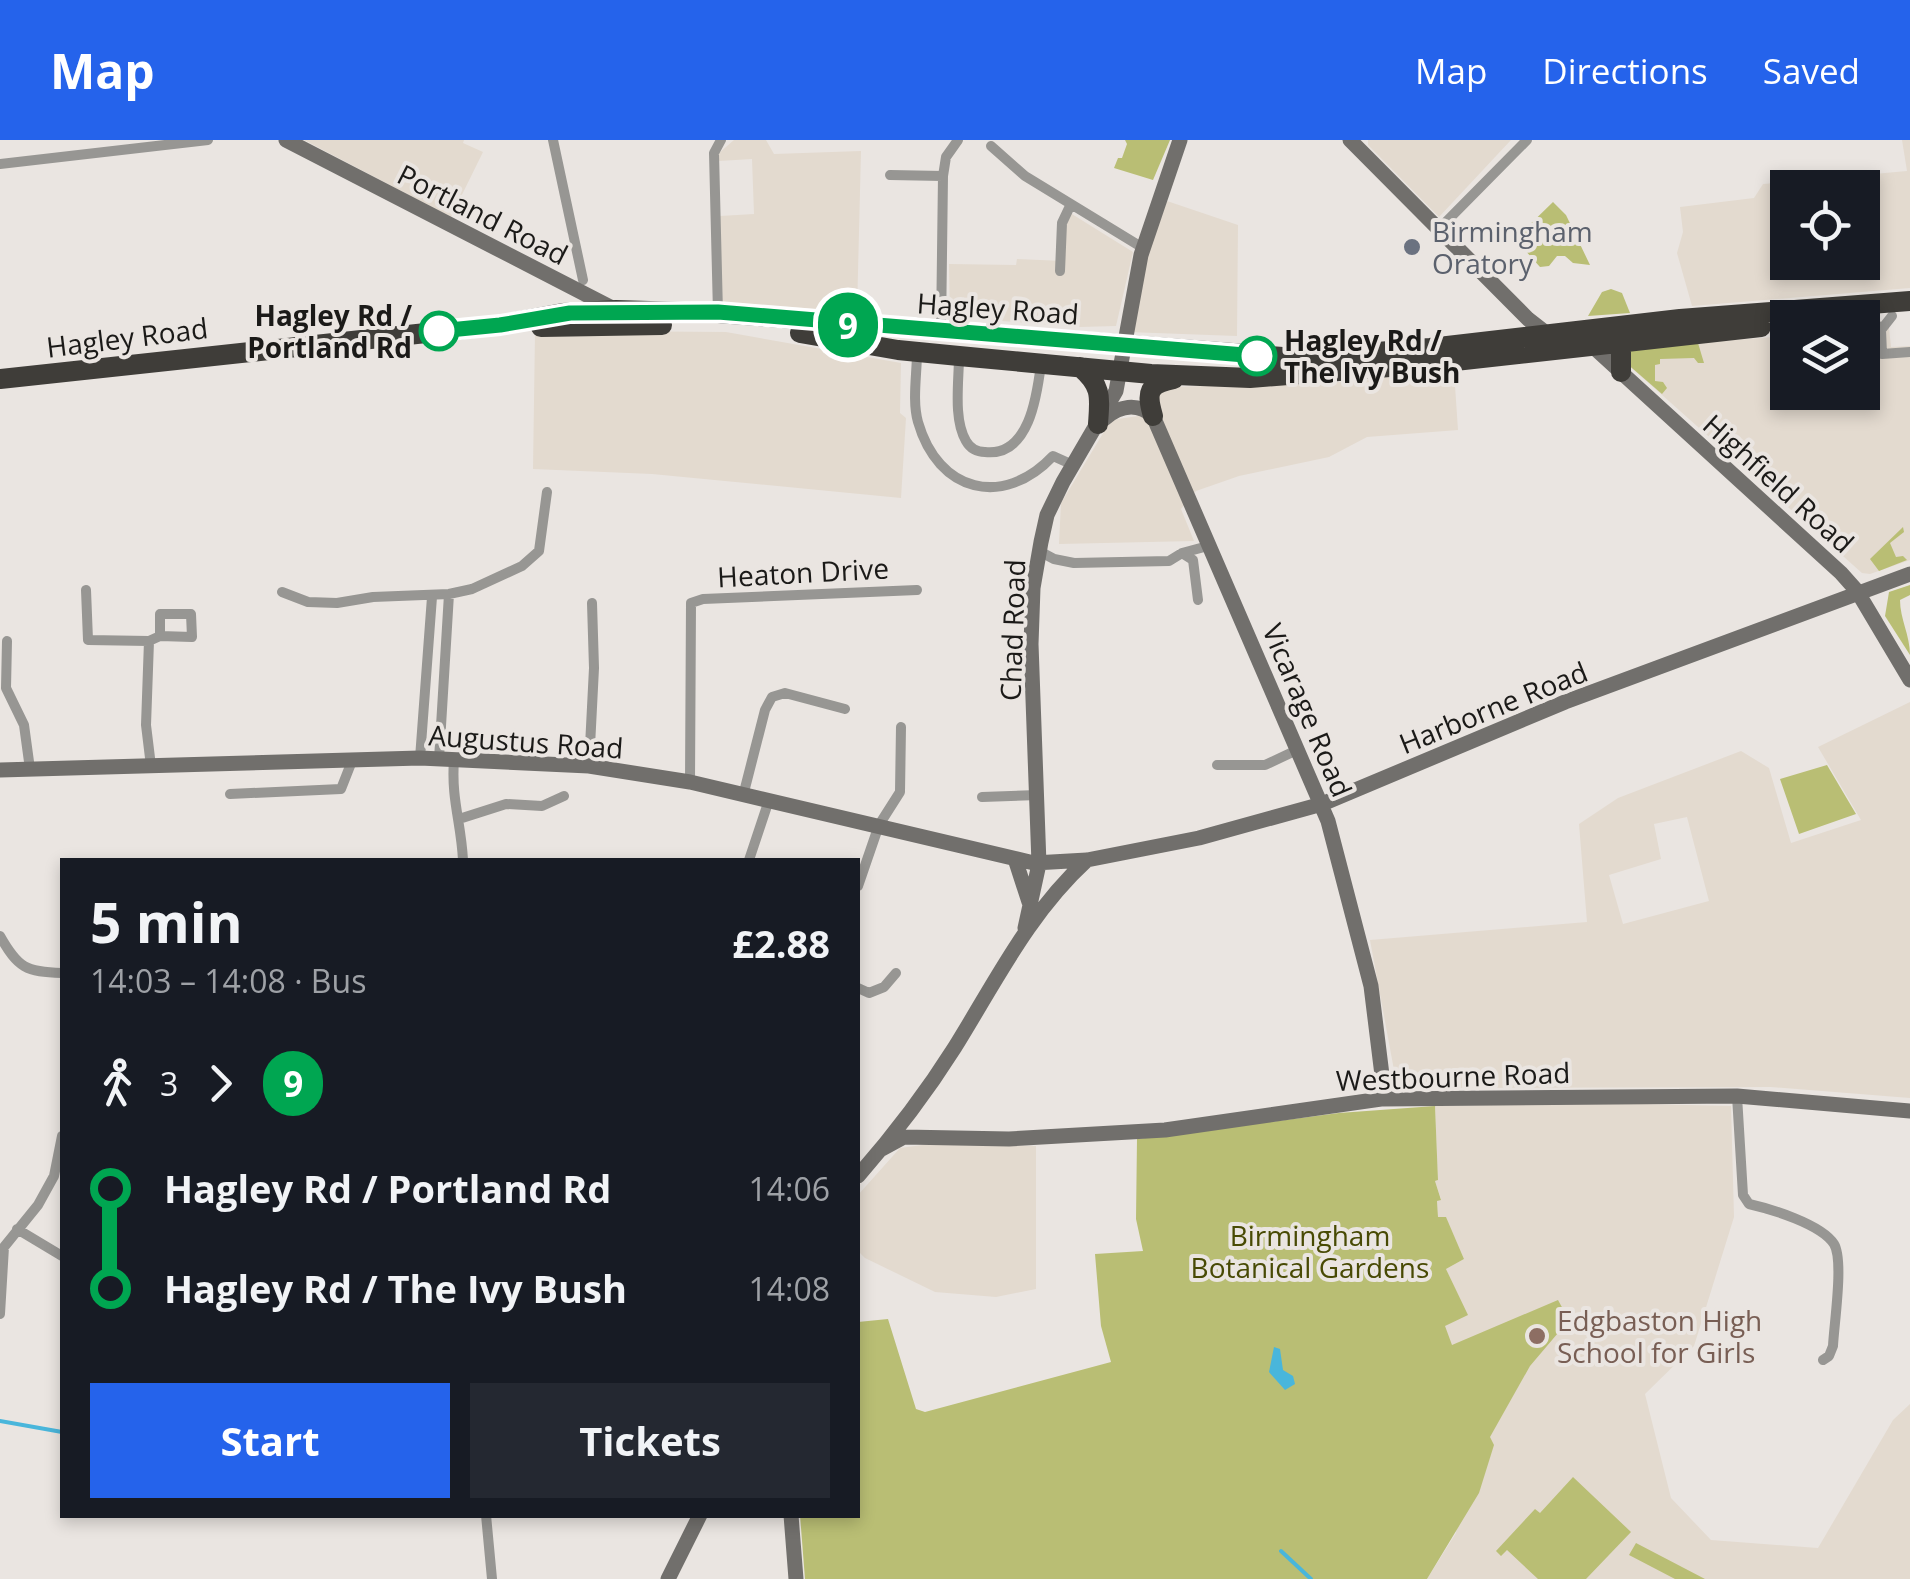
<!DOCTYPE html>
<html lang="en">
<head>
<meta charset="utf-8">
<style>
	body { margin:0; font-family:"Open Sans",sans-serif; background:#242831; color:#f1f3f6; height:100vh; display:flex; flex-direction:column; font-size:38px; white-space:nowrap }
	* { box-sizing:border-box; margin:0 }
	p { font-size:32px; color:#9ea1a6 }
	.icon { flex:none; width:55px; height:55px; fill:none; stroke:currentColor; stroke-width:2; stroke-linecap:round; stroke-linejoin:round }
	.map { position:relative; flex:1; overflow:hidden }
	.panel { position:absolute; left:60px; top:718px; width:800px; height:660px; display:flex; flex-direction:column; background:#171b24; border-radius:0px; box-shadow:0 5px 15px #0003 }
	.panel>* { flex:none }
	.badge { padding:0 20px; border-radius:32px; font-size:35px; line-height:65px }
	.controls { position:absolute; left:1770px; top:30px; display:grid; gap:20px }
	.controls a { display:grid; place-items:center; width:110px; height:110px; border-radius:0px; background:#171b24; box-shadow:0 5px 15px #0003; font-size:50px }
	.map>.badge { position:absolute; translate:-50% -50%; box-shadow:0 0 0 5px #fff }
	.legs { display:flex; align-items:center; gap:15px; height:110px; padding:0 30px; font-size:32px }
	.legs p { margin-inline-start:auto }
	.head { display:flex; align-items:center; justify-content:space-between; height:170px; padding:0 30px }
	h1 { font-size:55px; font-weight:700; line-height:75px }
	.button { display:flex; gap:20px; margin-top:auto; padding:20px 30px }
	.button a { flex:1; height:115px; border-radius:0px; background:#2563eb; color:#fff; font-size:40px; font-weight:700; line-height:115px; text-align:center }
	.button a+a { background:#242831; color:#f1f3f6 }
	ul { padding:0 30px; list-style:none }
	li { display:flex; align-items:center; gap:35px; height:100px; font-size:38px }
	li i { display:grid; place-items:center; width:15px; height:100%; margin:0 12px; background:currentColor }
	li i::after { content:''; width:25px; height:25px; margin:-12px; border:8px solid; border-radius:50%; background:#171b24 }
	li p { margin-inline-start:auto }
	li:first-child i { background:linear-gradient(#0000 50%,currentColor 0) }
	li:last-child i { background:linear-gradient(currentColor 50%,#0000 0) }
	header { display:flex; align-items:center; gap:60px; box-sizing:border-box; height:140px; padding:0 50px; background:#2563eb; color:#fff }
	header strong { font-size:48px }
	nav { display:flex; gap:55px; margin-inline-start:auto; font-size:35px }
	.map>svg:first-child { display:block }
	.built { fill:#e3dacf; fill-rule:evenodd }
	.green { fill:#b9be74 }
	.water { fill:#49b6db }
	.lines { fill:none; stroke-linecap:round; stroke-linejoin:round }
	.stream { stroke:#49b6db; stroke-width:4 }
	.street { stroke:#979693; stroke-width:10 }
	.secondary { stroke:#716f6c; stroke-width:15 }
	.highway { stroke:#3f3d39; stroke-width:20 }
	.line-1-casing { stroke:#fff; stroke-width:22 }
	.line-1 { stroke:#00a651; stroke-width:15 }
	.worship-dot { fill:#6b7280; stroke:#eae5e1; stroke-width:4 }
	.stop-1-dot { fill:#fff; stroke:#00a651; stroke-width:5 }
	.education-dot { fill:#8d6e63; stroke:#eae5e1; stroke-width:4 }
	.labels { text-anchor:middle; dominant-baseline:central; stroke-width:8; stroke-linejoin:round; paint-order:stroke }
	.street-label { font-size:28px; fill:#1b1a18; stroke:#eae5e1 }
	.worship-label { font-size:28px; fill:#5b616d; stroke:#eae5e1; text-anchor:start }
	.stop-label { font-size:28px; font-weight:bold; fill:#1b1a18; stroke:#eae5e1; text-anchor:end }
	.park-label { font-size:28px; fill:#484a04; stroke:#eae5e1 }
	.education-label { font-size:28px; fill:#785e54; stroke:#eae5e1; text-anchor:start }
</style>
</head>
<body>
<header>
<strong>Map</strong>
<nav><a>Map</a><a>Directions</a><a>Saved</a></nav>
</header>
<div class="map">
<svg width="1910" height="1439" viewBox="0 0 1910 1439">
	<rect width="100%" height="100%" fill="#eae5e1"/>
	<path class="built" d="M304,0H464L463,3L483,12L451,77Z
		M734,0H766L774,14L861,11L857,172L721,162L720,76L754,74L752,19L719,21V13Z
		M1368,0H1511L1439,77L1368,5Z
		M1902,0H1910V148L1692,166L1677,113L1683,92L1680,67L1754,58L1763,44L1907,31ZM1788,48H1862V122H1788Z
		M1167,61L1238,85L1237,196L1128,192L1148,114Z
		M1067,71L1133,112L1116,186L1080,187L950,177L949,124L1016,125L1017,119L1063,121Z
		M1889,188L1891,207L1910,206V420L1870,434L1862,433L1625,222L1628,208L1787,196L1788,252H1862L1863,190Z
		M588,191L726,192L901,223L900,273L906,278L901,358L652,334L533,329L535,193Z
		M1454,231L1458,290L1367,297L1329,317L1239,336L1196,351L1181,369L1194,401L1059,404L1061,363L1111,280L1152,274L1158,247L1317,244Z
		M1910,562V958L1771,947L1423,948L1396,941L1370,800L1587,782L1579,684L1618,658L1741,611L1769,628L1791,703L1861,680L1818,607ZM1687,677L1709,761L1623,784L1609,735L1661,719L1654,684Z
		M1599,963L1731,966L1734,1077L1694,1206L1645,1254L1671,1358L1711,1400L1818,1408L1893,1280L1910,1264V1439H1427L1456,1393L1473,1269L1444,1186L1467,1174L1446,1129L1464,1119L1446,1078H1438L1437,1060L1441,1059L1435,1041L1438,1040L1435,966Z
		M930,1004L1036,1006V1149L996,1157L935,1152L865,1118L858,1111V1055L900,1008Z"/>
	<path class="green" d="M1125,0H1170L1153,40L1114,28L1118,18H1122L1127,4Z
		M1553,62L1566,75L1590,125L1573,123L1565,116H1557L1549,126L1540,127L1515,99Z
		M1611,149L1622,153L1630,173L1588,176L1602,152Z
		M1698,203L1704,223H1698L1694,218L1660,219V224L1655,225V241L1663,242L1667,248L1662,254L1625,222L1628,208Z
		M1903,387L1904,392L1890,403L1896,417L1903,416L1907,420L1879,431L1870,419Z
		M1910,445V455L1900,460C1900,479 1910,495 1910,515L1885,476L1889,452Z
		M1827,625L1856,674L1799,694L1780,639Z
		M1435,966L1438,1040L1435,1041L1441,1060L1437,1061L1438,1077H1446L1464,1119L1446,1129L1468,1175L1445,1186L1452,1205L1558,1160L1569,1180L1530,1226L1490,1297L1494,1305L1479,1353L1427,1439H805L800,1375H858V1182L888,1179L916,1269L925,1272L1111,1222L1101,1186L1095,1114L1143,1111L1136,1079L1137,999L1339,973Z
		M1573,1337L1631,1392L1586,1439H1538L1507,1410L1501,1416L1496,1411L1535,1369L1540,1373Z
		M1636,1403L1705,1439H1675L1629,1415Z"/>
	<path class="water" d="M1274,1207L1280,1209L1283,1230L1293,1236L1295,1244L1285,1250L1269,1232Z"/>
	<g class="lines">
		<path class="stream" d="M0,1281L62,1292
			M1281,1411L1311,1439"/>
		<path class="street" d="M553,0L583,140
			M991,6L1025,36L1143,108
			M0,24L208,0
			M890,35L943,36
			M1438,90L1527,0
			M1060,131L1062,83L1071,64
			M718,173L714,13L721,0
			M1870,177L1881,190L1882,214L1910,212
			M1881,190L1892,176
			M941,191L943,36L946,17L958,0
			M917,212C917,234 912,261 918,282C938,352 1003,369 1053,316L1073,325
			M959,216C959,241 953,279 966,301C970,308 977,312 985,312C1029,317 1037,256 1041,224
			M1039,411L1054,419L1074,423L1169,421L1182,413L1193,420L1198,460
			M1182,413L1208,406
			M86,450L88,500L149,501L160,496V474H191L192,497L160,496
			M282,452L308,462L337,463L373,457L449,454L472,449L522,426L539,411L547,352
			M7,501L6,548L24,585L30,629
			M149,501L146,585L151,626
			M420,618L432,457
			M439,619L449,454
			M454,620C451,659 461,682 463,720
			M1217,625H1265L1297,610
			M589,626L594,528L592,463
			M690,642L691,463L703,459L917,450
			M230,654L341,649L352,621
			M743,656L765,570L772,557L785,553L845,569
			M982,657L1038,655
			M459,679L506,664L542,666L564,656
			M749,720L769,660
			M858,746L879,685L900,652L901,587
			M0,796C18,828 26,832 62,833
			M858,848L869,853L884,847L896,833
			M1737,956L1743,1055L1749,1064C1771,1069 1821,1084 1834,1104C1844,1120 1834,1184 1833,1206L1829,1216L1823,1220
			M17,1089L62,1116
			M0,1174L4,1107L38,1065L54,1036L62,996
			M486,1375L492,1439"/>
		<path class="secondary" d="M286,0L614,169
			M1350,0L1528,179L1546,193
			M1589,203L1841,433L1857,451L1910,540
			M1104,279C1119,266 1137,262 1153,276L1328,681L1371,846L1382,935L1381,959
			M0,630L420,618L589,626L690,642L1034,723L1087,720L1199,698L1322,664L1565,562L1910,434
			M1015,719L1029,762
			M1025,788L1039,724L1031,504L1033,448L1041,402L1047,375L1063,342L1116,251L1141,115L1180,0
			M882,1009L904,997L1009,999L1165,990L1381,959L1737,956L1910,971
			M858,1036C893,996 926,953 955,907C996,841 1029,773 1087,720
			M791,1375L796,1439
			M668,1439L700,1375"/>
		<path class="highway" d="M541,187L662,185
			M800,193L898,210L959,216L1151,234L1250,238L1428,224L1761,187
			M1080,227C1102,246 1100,256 1098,284
			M1621,232V208L1624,201
			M0,239L500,185L563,173L616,170L718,173L1296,218L1430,208L1680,179L1910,161
			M1153,276C1146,252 1148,244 1174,239"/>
	</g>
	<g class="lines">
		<defs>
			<path id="line-1" d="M439,191L500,185L570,173L718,172L1257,216"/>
		</defs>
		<use href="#line-1" class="line-1-casing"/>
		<use href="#line-1" class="line-1"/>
	</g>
	<circle class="worship-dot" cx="1412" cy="107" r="10"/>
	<g class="stop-1-dot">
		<circle cx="439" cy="191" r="18"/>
		<circle cx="1257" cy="216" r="18"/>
	</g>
	<circle class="education-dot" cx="1537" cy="1196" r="10"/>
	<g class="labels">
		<g class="street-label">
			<text transform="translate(483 74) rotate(27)">Portland Road</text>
			<text transform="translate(998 168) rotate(4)">Hagley Road</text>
			<text transform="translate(127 197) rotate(-7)">Hagley Road</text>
			<text transform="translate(1779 343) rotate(42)">Highfield Road</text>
			<text transform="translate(803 432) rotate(-3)">Heaton Drive</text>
			<text transform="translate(1012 490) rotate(-88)">Chad Road</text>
			<text transform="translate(1493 567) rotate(-22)">Harborne Road</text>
			<text transform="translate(1308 570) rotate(67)">Vicarage Road</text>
			<text transform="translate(526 601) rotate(4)">Augustus Road</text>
			<text transform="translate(1453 936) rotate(-2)">Westbourne Road</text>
		</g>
		<g class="worship-label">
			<text x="1432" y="91">Birmingham<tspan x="1432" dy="32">Oratory</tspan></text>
		</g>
		<g class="stop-label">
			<text x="412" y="175">Hagley Rd /<tspan x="412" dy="32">Portland Rd</tspan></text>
			<text x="1284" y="200" text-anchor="start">Hagley Rd /<tspan x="1284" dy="32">The Ivy Bush</tspan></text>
		</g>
		<g class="park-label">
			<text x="1310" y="1095">Birmingham<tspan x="1310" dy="32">Botanical Gardens</tspan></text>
		</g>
		<g class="education-label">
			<text x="1557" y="1180">Edgbaston High<tspan x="1557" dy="32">School for Girls</tspan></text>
		</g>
	</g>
</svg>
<div class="controls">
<a><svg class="icon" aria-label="locate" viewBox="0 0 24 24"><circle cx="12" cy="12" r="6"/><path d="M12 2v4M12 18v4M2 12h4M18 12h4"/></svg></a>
<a><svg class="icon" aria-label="layers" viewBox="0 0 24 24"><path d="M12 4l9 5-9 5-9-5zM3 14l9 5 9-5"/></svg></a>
</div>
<b class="badge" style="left:848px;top:185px;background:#00a651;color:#fff">9</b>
<section class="panel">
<div class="head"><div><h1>5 min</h1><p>14:03 – 14:08 · Bus</p></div><b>£2.88</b></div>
<div class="legs"><svg class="icon" aria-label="walk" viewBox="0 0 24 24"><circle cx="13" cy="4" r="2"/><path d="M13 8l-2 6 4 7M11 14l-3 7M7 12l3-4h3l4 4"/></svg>3<svg class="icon" aria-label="forward" viewBox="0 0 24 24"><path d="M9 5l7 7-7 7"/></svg><b class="badge" style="background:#00a651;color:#fff">9</b></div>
<ul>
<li><i style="color:#00a651"></i><b>Hagley Rd / Portland Rd</b><p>14:06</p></li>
<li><i style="color:#00a651"></i><b>Hagley Rd / The Ivy Bush</b><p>14:08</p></li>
</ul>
<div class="button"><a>Start</a><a>Tickets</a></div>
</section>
</div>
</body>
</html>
